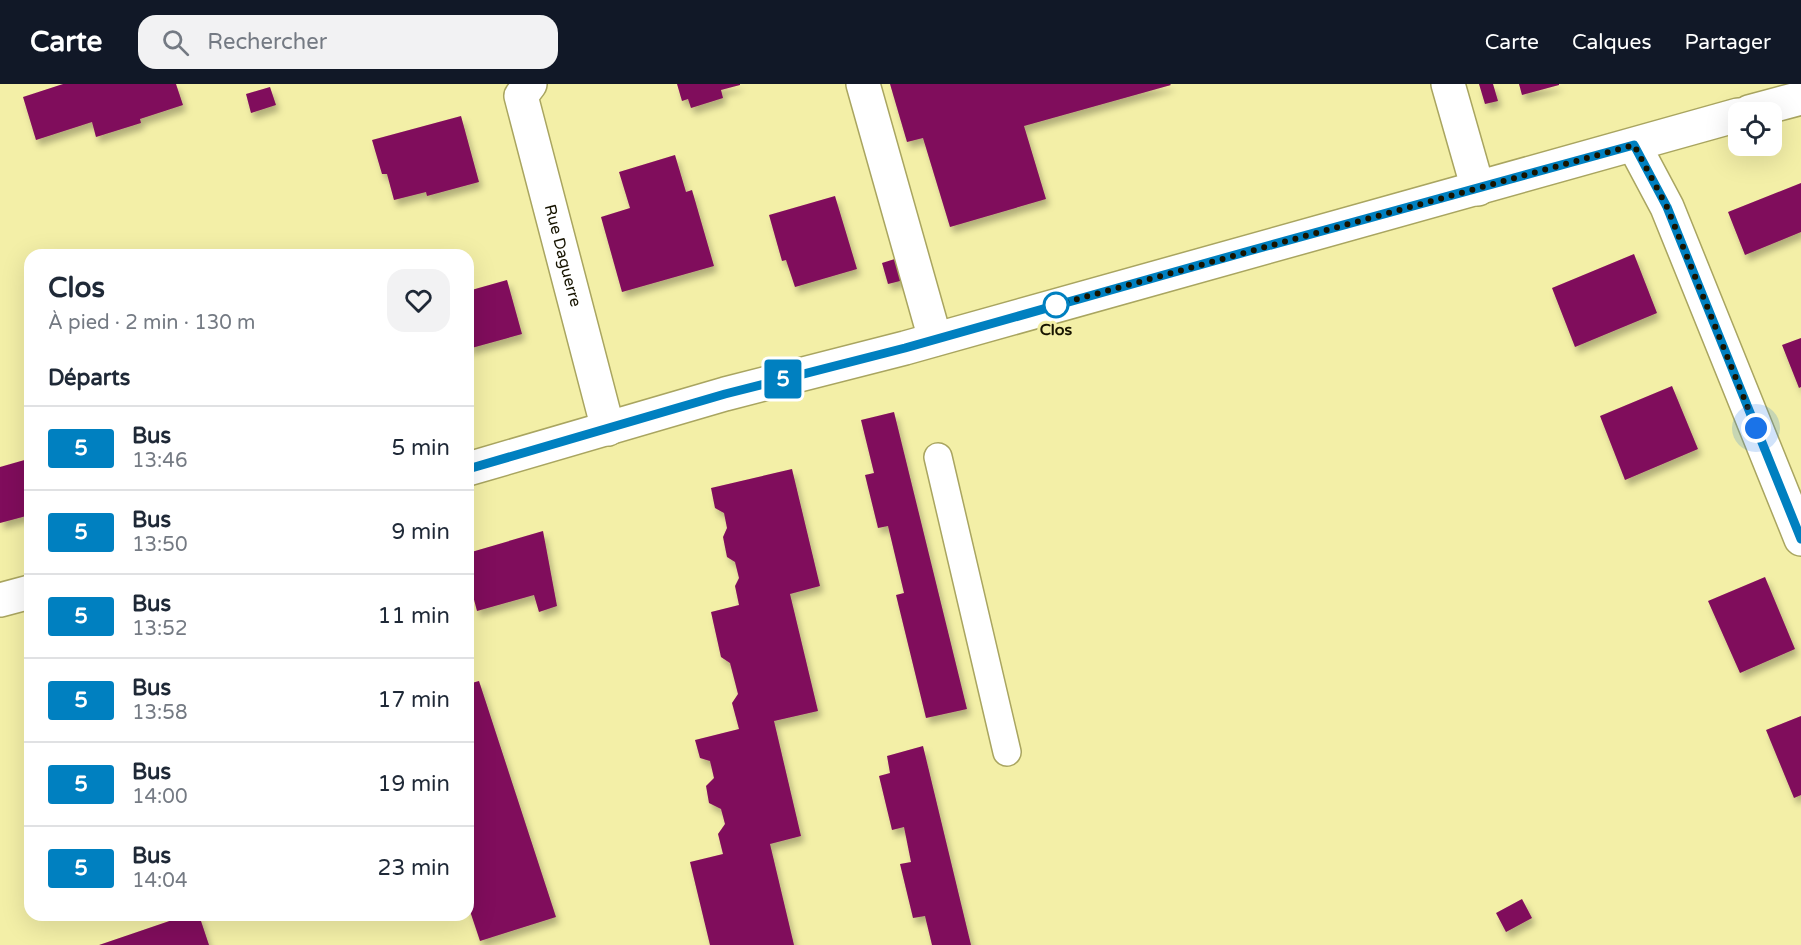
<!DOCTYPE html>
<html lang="fr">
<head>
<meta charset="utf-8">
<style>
	body { margin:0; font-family:"Varela Round",sans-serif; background:#f2f2f3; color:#1f2937; height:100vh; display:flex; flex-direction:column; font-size:22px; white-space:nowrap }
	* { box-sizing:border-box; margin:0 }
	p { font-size:20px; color:#747a83 }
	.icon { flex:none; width:33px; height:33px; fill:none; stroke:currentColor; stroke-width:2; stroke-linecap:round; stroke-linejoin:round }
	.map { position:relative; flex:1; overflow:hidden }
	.sheet { position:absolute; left:24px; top:165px; width:450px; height:672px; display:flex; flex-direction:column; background:#fff; border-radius:18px; box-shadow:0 6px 24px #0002 }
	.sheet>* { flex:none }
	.badge { padding:0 12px; border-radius:4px; font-size:21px; line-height:39px }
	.buttons { position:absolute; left:1728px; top:18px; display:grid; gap:12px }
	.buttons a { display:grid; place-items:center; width:54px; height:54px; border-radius:12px; background:#fff; box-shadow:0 6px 24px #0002; font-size:30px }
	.you { position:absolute; width:30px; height:30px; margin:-15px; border:4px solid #fff; border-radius:50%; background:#1a73e8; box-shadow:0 0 0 9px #1a73e833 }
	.map>.badge { position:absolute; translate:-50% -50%; box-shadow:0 0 0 3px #fff }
	h2 { padding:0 24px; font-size:22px; line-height:54px }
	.round { display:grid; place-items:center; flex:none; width:63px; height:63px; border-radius:18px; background:#f2f2f3 }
	.summary { display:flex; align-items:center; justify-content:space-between; height:102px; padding:0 24px }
	h1 { font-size:28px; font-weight:700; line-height:45px }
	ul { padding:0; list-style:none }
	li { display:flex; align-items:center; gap:18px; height:84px; padding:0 24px; border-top:2px solid #e0e1e3 }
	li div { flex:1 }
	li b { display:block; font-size:22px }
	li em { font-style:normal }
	li .badge { min-width:66px; font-weight:700; text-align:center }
	header { display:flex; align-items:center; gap:36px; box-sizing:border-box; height:84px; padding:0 30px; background:#111827; color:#fff }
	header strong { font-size:28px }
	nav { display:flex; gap:33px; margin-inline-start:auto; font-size:21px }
	.search { width:420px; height:54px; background:#f2f2f3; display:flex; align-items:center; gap:15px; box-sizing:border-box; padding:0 21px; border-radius:18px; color:#747a83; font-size:22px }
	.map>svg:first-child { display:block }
	.building { fill:#800a5b; filter:url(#shadow) }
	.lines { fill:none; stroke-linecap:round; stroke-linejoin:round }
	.service-casing { stroke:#a9a560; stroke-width:30 }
	.minor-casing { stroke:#a9a560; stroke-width:36 }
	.service { stroke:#fff; stroke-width:27 }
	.minor { stroke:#fff; stroke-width:33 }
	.line-casing { stroke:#fff; stroke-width:14 }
	.line { stroke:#0080c0; stroke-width:9 }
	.walk { stroke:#171400; stroke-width:6; stroke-dasharray:0 10.8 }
	.stop-dot { fill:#fff; stroke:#0080c0; stroke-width:3 }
	.labels { text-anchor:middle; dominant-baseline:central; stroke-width:6; stroke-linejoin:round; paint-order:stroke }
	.street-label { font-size:16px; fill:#171400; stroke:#f3efa7 }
	.stop-label { font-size:16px; font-weight:bold; fill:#171400; stroke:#f3efa7 }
</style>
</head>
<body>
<header>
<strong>Carte</strong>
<div class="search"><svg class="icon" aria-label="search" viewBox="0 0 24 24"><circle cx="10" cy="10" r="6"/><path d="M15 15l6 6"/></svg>Rechercher</div>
<nav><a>Carte</a><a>Calques</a><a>Partager</a></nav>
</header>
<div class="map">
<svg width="1801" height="861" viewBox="0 0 1801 861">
	<defs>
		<filter id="shadow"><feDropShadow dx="3.5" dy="6" stdDeviation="3" flood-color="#0004"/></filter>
	</defs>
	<rect width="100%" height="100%" fill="#f3efa7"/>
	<path class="building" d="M63,0H176L183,21L140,35L141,39L96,53L92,38L36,56L23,13Z
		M677,0H740V1L721,6L723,14L691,24L688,15L682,17Z
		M890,0H1170L1171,1L1024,42L1046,115L950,143L923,54L907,58Z
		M1479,0H1493L1498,17L1485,20Z
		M1519,0H1559V1L1522,11Z
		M270,3L276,21L251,29L246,10Z
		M461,32L479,98L427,112L426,108L394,116L387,90H382L372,56Z
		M675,71L686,108L692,106L714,182L622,208L601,133L630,124L619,88Z
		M1801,99V148L1745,171L1728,128Z
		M835,112L857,185L795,203L786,176L782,177L769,131Z
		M1634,170L1657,229L1575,263L1552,204Z
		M898,174L904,196L888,200L882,179Z
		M507,196L522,250L468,265V207Z
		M1801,254V303L1799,304L1782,261Z
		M1672,302L1698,365L1625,396L1600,332Z
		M894,328L967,625L926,634L896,511L904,509L888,442L878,444L865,391L874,389L861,336Z
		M28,375L30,382V431L0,439V383Z
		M792,385L820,502L790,510L818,627L774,637L801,752L770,760L794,861H710L690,778L723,770L718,750L725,740L721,725L709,719L706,702L714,694L710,677L700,674L695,656L739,645L732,619L738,610L730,579L721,573L711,528L739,521L735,502L739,494L735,478L727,473L723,453L727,444L724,429L715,424L711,404Z
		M543,447L557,522L539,528L534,511L477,527L468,493V469Z
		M1765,493L1795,565L1740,589L1708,517Z
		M479,597L556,833L480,857L468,821V600Z
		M1801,632V711L1794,714L1766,646Z
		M923,662L971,861H932L925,832L913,834L900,780L911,778L904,743L892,746L879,692L890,689L887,672Z
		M1522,815L1532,834L1506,848L1496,829Z
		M187,831H199L209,861H99Z"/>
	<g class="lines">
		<defs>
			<path id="service" d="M938,373L1007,668"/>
			<g id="minor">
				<path id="s1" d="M530,0L521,12L608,345"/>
				<path d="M863,0L935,255"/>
				<path d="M1448,0L1478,105"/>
				<path d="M1749,28L1801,14"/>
				<path d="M1634,61L1667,123L1801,455"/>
				<path d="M468,385L725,310L905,264L1738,31"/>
				<path d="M0,516L30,508"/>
			</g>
		</defs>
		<use href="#service" class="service-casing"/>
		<use href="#minor" class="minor-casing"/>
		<use href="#service" class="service"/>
		<use href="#minor" class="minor"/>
	</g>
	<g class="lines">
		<defs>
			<path id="line" d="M468,385L725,310L905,264L1249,167L1634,61L1667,123L1801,455"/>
		</defs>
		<use href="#line" class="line-casing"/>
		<use href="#line" class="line"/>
		<path class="walk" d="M1056,221L1634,61L1667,123L1756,344"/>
	</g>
	<circle class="stop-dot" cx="1056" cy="221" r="12"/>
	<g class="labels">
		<g class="street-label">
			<text stroke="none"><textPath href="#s1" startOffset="180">Rue Daguerre</textPath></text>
		</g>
		<g class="stop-label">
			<text x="1056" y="246">Clos</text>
		</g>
	</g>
</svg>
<div class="buttons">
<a><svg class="icon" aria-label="locate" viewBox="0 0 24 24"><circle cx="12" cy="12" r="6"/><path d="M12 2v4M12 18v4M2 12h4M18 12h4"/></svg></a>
</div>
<div class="you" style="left:1756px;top:344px"></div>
<b class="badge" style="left:783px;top:295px;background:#0080c0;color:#fff">5</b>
<section class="sheet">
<div class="summary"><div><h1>Clos</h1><p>À pied · 2 min · 130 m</p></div><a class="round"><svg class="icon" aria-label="heart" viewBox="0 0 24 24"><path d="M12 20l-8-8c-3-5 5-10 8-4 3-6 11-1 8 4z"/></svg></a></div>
<h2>Départs</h2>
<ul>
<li><span class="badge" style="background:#0080c0;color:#fff">5</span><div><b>Bus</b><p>13:46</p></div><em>5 min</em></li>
<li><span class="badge" style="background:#0080c0;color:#fff">5</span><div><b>Bus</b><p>13:50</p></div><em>9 min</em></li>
<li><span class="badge" style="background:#0080c0;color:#fff">5</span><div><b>Bus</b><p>13:52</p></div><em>11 min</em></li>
<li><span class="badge" style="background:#0080c0;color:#fff">5</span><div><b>Bus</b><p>13:58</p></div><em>17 min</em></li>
<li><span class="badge" style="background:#0080c0;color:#fff">5</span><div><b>Bus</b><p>14:00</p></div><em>19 min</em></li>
<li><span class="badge" style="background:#0080c0;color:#fff">5</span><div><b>Bus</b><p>14:04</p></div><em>23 min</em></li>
</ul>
</section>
</div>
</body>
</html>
